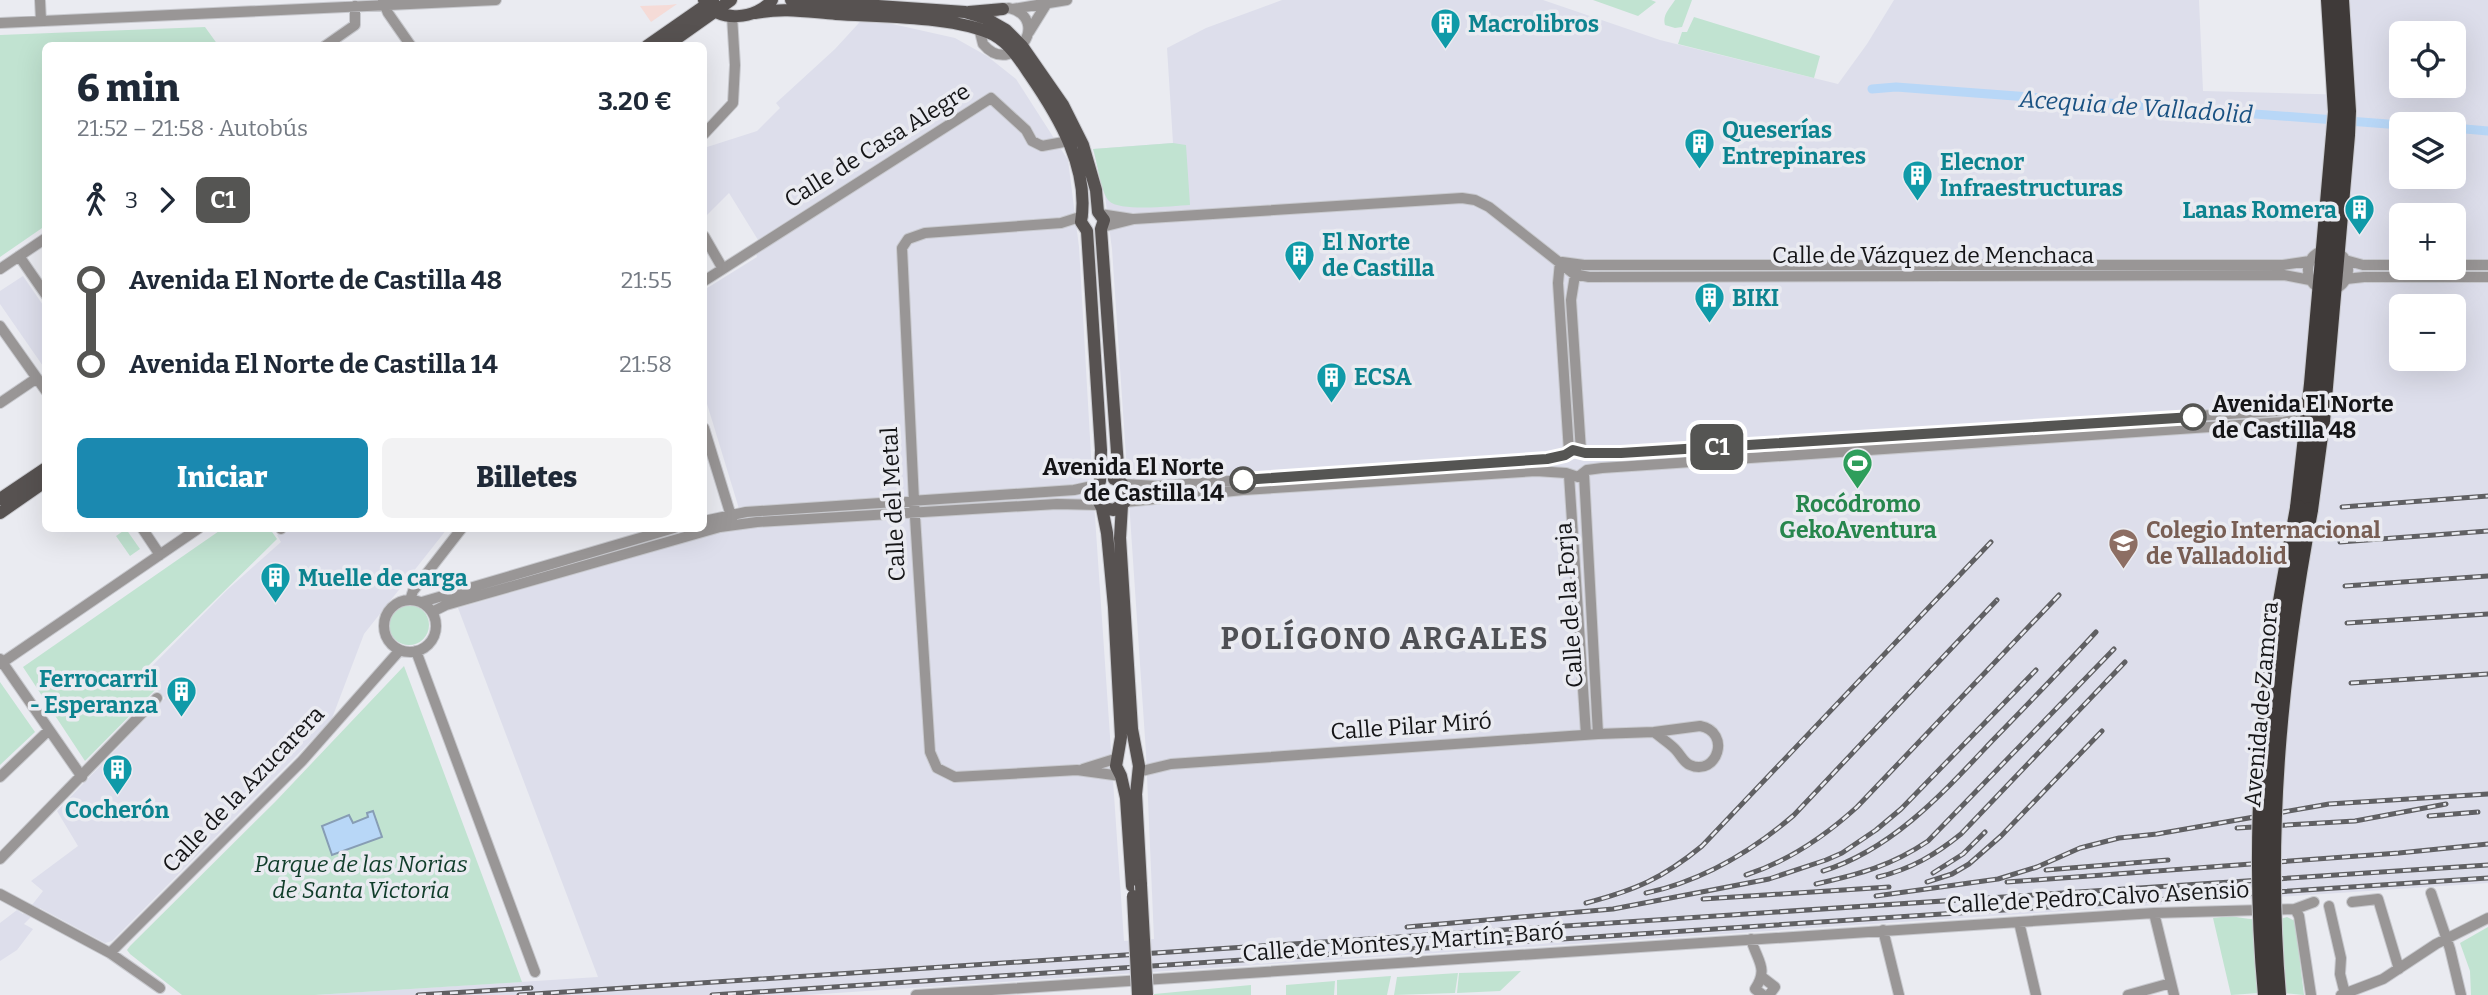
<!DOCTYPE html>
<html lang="es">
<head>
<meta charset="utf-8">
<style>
	body { margin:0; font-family:Bitter,serif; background:#f2f2f3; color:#1f2937; height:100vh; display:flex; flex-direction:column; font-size:26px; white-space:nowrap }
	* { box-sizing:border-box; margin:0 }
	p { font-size:23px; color:#747a83 }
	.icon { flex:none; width:38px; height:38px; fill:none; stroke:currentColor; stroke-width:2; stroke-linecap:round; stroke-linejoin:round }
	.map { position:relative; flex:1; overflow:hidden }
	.drawer { position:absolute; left:42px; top:42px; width:665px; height:490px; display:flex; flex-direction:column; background:#fff; border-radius:10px; box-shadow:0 7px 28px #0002 }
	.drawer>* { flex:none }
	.badge { padding:0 14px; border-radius:10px; font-size:24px; line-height:46px }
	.buttons { position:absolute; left:2389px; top:21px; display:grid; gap:14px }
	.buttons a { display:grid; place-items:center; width:77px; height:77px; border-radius:10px; background:#fff; box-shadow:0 7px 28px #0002; font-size:35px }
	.map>.badge { position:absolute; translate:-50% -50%; box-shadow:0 0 0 4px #fff }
	.legs { display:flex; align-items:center; gap:10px; height:77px; padding:0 35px; font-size:23px }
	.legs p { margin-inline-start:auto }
	.headline { display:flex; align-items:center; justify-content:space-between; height:119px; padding:0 35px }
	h1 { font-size:38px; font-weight:800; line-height:52px }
	.cta { display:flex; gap:14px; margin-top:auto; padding:14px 35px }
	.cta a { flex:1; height:80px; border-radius:10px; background:#1b89b0; color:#fff; font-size:28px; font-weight:800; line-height:80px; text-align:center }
	.cta a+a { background:#f2f2f3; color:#1f2937 }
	ul { padding:0 35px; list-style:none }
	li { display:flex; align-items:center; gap:24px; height:84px; font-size:26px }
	li i { display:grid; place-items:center; width:10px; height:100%; margin:0 9px; background:currentColor }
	li i::after { content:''; width:18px; height:18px; margin:-9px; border:5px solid; border-radius:50%; background:#fff }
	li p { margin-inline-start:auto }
	li:first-child i { background:linear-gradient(#0000 50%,currentColor 0) }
	li:last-child i { background:linear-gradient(currentColor 50%,#0000 0) }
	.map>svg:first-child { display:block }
	.commercial { fill:#f5dbd7 }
	.built { fill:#dddeeb; fill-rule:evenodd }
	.green { fill:#c1e3d1 }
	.water { fill:#b8d7f7; stroke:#879db4; stroke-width:2 }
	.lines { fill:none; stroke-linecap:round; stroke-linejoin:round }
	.canal { stroke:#b8d7f7; stroke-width:9 }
	.minor-casing { stroke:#c8c9ce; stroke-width:12 }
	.major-casing { stroke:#c8c9ce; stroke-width:14 }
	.highway-casing { stroke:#c8c9ce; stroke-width:18 }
	.minor { stroke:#999696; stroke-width:10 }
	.major { stroke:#575251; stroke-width:12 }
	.highway { stroke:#3f3a39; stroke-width:16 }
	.rail-casing { stroke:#606063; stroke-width:5 }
	.rail { stroke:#eaebf1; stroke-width:2.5; stroke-dasharray:8; stroke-linecap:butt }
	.major-bridge-casing { stroke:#c8c9ce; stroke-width:14; stroke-linecap:butt }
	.highway-bridge-casing { stroke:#c8c9ce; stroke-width:18; stroke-linecap:butt }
	.major-bridge { stroke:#575251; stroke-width:12 }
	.highway-bridge { stroke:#3f3a39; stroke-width:16 }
	.line-1-casing { stroke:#fff; stroke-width:16 }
	.line-1 { stroke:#555553; stroke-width:10 }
	.stop-1-dot { fill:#fff; stroke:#555553; stroke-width:3.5 }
	.labels { text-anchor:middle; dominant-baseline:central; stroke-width:7; stroke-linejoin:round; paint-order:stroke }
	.culture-label { font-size:23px; font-weight:bold; fill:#0d838f; stroke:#eaebf1; text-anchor:start }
	.street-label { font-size:23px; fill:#151517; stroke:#eaebf1 }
	.stop-label { font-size:23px; font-weight:bold; fill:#151517; stroke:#eaebf1; text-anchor:start }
	.leisure-label { font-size:23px; font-weight:bold; fill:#27864d; stroke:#eaebf1 }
	.education-label { font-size:23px; font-weight:bold; fill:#785e54; stroke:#eaebf1; text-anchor:start }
	.park-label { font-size:23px; font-style:italic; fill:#103d2a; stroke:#eaebf1 }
	.water-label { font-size:24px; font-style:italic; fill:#195182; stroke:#eaebf1 }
	.district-label { font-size:30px; font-weight:bold; letter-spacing:2px; fill:#4f5055; stroke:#eaebf1 }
</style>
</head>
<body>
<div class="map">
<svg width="2488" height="995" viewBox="0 0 2488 995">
	<rect width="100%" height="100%" fill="#eaebf1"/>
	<path class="commercial" d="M677,4L651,22L640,6L669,5Z"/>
	<path class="built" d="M880,0L888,23L955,38L987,56L1016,79L1068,160L1079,247L1092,473L1124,941L1154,939L1146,753L1112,249L1105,196L1093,149L1173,143L1167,48L1206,28L1282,0H1543L1660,40L1838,84L1867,44L1894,0H2199L2203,91L2354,95L2350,0H2488V883L806,995H315L598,977L458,608L744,525L704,394V290L757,257L756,253L763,248L729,193L704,218V148L757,131L780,108L776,103L835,49ZM2401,33H2454V86H2401ZM2401,124H2454V177H2401ZM2401,215H2454V268H2401ZM2401,306H2454V359H2401Z
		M23,276L45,308V369L0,304V291Z
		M287,528L447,529L364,634L331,721L112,941L105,943L40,908L24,924L33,929L17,950L0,961V923L17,910L23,914L32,905L43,891L31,881L78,846L57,811L165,698L156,689L161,684L160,680L149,669L227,590L281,542L277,535Z"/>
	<path class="green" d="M1593,0H1651L1656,2L1638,16Z
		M1675,0H1692L1682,27L1675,28L1665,25C1662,15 1670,8 1675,0Z
		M1694,17L1820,56L1814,78L1678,44L1682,32H1687Z
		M205,27L218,45L46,46L45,226L0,257V35Z
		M1173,143L1186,145L1190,205C1173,206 1120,212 1109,201C1101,193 1097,161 1093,149Z
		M126,529L140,549L130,556L116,536Z
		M222,529H270L277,539L145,669L161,684L85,761L23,667Z
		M389 625a20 20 0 1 1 40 0a20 20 0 1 1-40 0Z
		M404,666L522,982L315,995H182L130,954L127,950L130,946L275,802Z
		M0,682L35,732L0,765Z
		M2231,916C2248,919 2270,923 2287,917L2295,921L2304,995L2272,992L2231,995L2213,918Z
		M2488,927V995H2471L2470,971L2460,943Z
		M1521,971L1500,991L1457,993L1459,973Z
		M1458,973L1455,993L1394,995L1397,977Z
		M1391,976L1387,995H1337V980Z
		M1335,981L1334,995H1286V985Z
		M1251,985V995H1154V994Z"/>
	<path class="water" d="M373,811L382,837L332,855L322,826L349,815L353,823L368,817L367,813Z"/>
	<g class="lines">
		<path class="canal" d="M1872,89L1896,87L2401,125
			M2454,128L2488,131"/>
		<defs>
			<path id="minor" d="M40,0L41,21
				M383,1L388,13L411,46
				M1009,8C1053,19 1012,79 983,44L979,28C984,16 996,9 1009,8Z
				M1013,9L1067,0
				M0,23L496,0
				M1029,32L1047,3
				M325,46L355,25V6
				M704,134L733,103L735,65L732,16
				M1100,214L1132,219
				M1083,216L1061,223L925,233L908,239L902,248L914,501L930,752L937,768L955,777L1077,770L1121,776
				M1102,227L1134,219L1462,198L1475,200L1489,207L1574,274L1589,277L2284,275L2310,280
				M704,236L723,269
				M2308 270a20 20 0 1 1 40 0a20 20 0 1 1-40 0Z
				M19,256L46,295
				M2345,260L2363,265H2401
				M1560,262L1558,283L1569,452
				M1562,262L1584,265H2283L2310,261
				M2454,265H2488
				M0,269L46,238
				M1576,269L1571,300L1581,451
				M2346,279L2364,277H2488
				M704,281L991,98L1026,130L1032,141L1042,146L1069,141
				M0,326L46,391
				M0,403L37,378
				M704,428L732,519
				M1584,474L1598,734
				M1569,475L1586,734
				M1123,484L1158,486L1547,459L1565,455L1573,450L1585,453H1621L2275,411L2285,410L2313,399
				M1125,502L1243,490L1536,471L1566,473L1578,477L1587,470L1602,468L2284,422L2312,416
				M704,521L746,512L1074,490L1097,485
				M142,528L160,555
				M281,528V529
				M410,600L413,591L462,528
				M384 626a26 26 0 1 1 52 0a26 26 0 1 1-52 0Z
				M422,602L674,528
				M432,612L446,605L720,527L757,522L1057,504L1099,505
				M416,651L535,972
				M0,659L82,777
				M0,664L199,528
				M1083,769L1118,758
				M1138,772L1171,764L1598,734L1654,732L1700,726C1732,732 1717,777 1690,765C1683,762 1681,755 1675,749C1669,743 1661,738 1654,732
				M0,777L49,730
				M0,859L157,698
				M2431,893L2450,949L2461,995
				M0,894L110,953L160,988
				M2352,902L2378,899L2399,969
				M2329,906L2341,958L2340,974L2345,994
				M2295,909L2299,916L2311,995
				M2154,913L2174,995
				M2019,922L2036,995
				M1883,930L1899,995
				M1751,939C1757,961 1769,968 1755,989L1763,995
				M110,953L302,761L400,650
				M1762,977L1775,987L1769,995
				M916,995L2154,913L2295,909L2314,902
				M2128,995L2171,983
				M2341,995L2383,979L2436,944L2488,918"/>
			<path id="major" d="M704,0C716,24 758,19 772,0
				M791,0L965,12L985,18L1006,30L1022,46L1063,105L1083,145L1096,190L1098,212L1104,220L1101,229L1119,480
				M969,12L1003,9
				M756,13C784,7 809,12 836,14C880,17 957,16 994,35C1010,44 1020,60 1030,75C1059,117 1090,169 1081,222L1087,231L1101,450L1100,481L1095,494L1102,508L1107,533L1114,607L1121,737L1116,766L1121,776L1126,798L1132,886
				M647,46L713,0
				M666,46L731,0
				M0,499L46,468
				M1122,505L1120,538L1132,729L1139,766L1136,794L1141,885
				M1102,508L1114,510L1125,502C1128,491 1125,482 1114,479
				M0,513L46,481"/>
			<path id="highway" d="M2298,508L2312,384L2336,112L2329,0
				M2310,510L2322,421L2347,135L2348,111L2341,0"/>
		</defs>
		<use href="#minor" class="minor-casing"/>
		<use href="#major" class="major-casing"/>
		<use href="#highway" class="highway-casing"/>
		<use href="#minor" class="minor"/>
		<use href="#major" class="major"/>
		<use href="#highway" class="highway"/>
		<defs>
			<path id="rail" d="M2342,507L2488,496
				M2340,542L2488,531
				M2345,586L2488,576
				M2347,623L2488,614
				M2351,683L2488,674
				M2429,816L2478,812
				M2237,828L2355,821L2446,804
				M2046,870L2168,860
				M1823,871C1893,849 1943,793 1992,741C2027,705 2062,669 2096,632
				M1933,873L1963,854L1985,832
				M1746,875C1789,861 1824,837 1857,807L2059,595
				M1878,877C1911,869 1935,855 1961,834L2125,662
				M1927,882L1952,874L1969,864L2001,836L2102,731
				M2007,882L2399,853L2488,844
				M1816,884C1860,874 1891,866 1928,841L2114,649
				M1646,893C1702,881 1751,852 1794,815L1997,600
				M1876,896L1998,879L2037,867L2080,848L2119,838L2157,834L2329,804L2488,794
				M1703,899L1889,887
				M1586,903C1635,890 1662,879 1702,846L1991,542
				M1407,927L1613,909L1769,879L1826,860L1842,853L1876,830L1901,809L2036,670
				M418,995L531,988
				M519,995L2488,865
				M712,995L2488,878"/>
		</defs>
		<use href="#rail" class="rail-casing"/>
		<use href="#rail" class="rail"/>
		<defs>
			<path id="major-bridge" d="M1141,885L1147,995
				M1133,896L1138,995"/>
			<path id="highway-bridge" d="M2266,995C2256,889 2259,782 2270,676C2276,620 2288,564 2298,508
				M2278,995C2264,832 2280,670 2310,510"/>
		</defs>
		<use href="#major-bridge" class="major-bridge-casing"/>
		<use href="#highway-bridge" class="highway-bridge-casing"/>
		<use href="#major-bridge" class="major-bridge"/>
		<use href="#highway-bridge" class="highway-bridge"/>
	</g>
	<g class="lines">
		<defs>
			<path id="line-1" d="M1243,480L1547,459L1565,455L1573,450L1585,453H1621L2193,417"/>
		</defs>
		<use href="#line-1" class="line-1-casing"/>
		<use href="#line-1" class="line-1"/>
	</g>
	<defs>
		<symbol id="building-pin" viewBox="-11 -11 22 30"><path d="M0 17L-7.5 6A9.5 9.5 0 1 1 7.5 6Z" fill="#0f9aa8" stroke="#eaebf1"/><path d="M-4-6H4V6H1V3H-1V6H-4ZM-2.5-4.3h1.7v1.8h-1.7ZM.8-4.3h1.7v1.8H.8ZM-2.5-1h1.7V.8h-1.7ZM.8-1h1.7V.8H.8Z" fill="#fff"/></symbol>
		<symbol id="stadium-pin" viewBox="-11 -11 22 30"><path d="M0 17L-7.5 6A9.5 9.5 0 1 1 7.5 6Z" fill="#2e9e5b" stroke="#eaebf1"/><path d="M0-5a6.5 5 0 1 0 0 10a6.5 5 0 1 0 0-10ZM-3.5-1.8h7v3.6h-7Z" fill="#fff"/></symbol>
		<symbol id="school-pin" viewBox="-11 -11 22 30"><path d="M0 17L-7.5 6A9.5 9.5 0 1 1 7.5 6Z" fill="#8d6e63" stroke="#eaebf1"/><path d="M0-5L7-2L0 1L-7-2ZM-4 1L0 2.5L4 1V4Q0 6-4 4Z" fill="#fff"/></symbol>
	</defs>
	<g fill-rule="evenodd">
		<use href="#building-pin" x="1428" y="6" width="35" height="47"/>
		<use href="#building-pin" x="1682" y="126" width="35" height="47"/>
		<use href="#building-pin" x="1900" y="158" width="35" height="47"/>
		<use href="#building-pin" x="2342" y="192" width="35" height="47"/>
		<use href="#building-pin" x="1282" y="238" width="35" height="47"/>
		<use href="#building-pin" x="1692" y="280" width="35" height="47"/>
		<use href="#building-pin" x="1314" y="360" width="35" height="47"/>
		<use href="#stadium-pin" x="1840" y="446" width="35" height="47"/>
		<use href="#school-pin" x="2106" y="526" width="35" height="47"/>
		<use href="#building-pin" x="258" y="560" width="35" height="47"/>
		<use href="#building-pin" x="164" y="674" width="35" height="47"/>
		<use href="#building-pin" x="100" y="752" width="35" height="47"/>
	</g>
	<g class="stop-1-dot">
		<circle cx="2193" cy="417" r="12"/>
		<circle cx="1243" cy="480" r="12"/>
	</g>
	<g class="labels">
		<g class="culture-label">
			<text x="1468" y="24">Macrolibros</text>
			<text x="1722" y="130">Queserías<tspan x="1722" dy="26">Entrepinares</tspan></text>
			<text x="1940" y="162">Elecnor<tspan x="1940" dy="26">Infraestructuras</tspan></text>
			<text x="2337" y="210" text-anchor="end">Lanas Romera</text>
			<text x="1322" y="242">El Norte<tspan x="1322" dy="26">de Castilla</tspan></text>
			<text x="1732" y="298">BIKI</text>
			<text x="1354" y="377">ECSA</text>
			<text x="298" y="578">Muelle de carga</text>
			<text x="158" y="679" text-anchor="end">Ferrocarril<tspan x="158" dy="26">- Esperanza</tspan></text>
			<text x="117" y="810" text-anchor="middle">Cocherón</text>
		</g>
		<g class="street-label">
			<text transform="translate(877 145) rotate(-32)">Calle de Casa Alegre</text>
			<text x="1933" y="255">Calle de Vázquez de Menchaca</text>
			<text transform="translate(893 504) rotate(-93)">Calle del Metal</text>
			<text transform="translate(1569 605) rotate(-94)">Calle de la Forja</text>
			<text transform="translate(2261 704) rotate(-85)">Avenida de Zamora</text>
			<text transform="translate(1411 726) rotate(-4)">Calle Pilar Miró</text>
			<text transform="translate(243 789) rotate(-46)">Calle de la Azucarera</text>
			<text transform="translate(2098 897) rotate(-3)">Calle de Pedro Calvo Asensio</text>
			<text transform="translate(1403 942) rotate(-4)">Calle de Montes y Martín-Baró</text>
		</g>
		<g class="stop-label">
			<text x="2212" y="404">Avenida El Norte<tspan x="2212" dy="26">de Castilla 48</tspan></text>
			<text x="1224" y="467" text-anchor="end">Avenida El Norte<tspan x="1224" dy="26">de Castilla 14</tspan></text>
		</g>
		<g class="leisure-label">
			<text x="1858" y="504">Rocódromo<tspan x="1858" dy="26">GekoAventura</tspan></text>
		</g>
		<g class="education-label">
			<text x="2146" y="530">Colegio Internacional<tspan x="2146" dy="26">de Valladolid</tspan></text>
		</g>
		<g class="park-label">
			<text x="361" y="864">Parque de las Norias<tspan x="361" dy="26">de Santa Victoria</tspan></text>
		</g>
		<g class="water-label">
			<text transform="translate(2136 107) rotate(4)">Acequia de Valladolid</text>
		</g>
		<g class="district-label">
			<text x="1385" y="639">POLÍGONO ARGALES</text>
		</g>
	</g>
</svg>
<div class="buttons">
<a><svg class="icon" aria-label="locate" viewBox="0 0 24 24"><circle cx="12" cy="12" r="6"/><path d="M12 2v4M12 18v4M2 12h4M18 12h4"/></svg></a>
<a><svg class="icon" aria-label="layers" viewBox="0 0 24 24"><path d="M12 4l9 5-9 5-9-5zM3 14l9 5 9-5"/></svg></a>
<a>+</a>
<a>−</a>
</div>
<b class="badge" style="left:1717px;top:447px;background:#555553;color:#fff">C1</b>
<section class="drawer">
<div class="headline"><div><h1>6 min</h1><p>21:52 – 21:58 · Autobús</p></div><b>3.20 €</b></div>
<div class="legs"><svg class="icon" aria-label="walk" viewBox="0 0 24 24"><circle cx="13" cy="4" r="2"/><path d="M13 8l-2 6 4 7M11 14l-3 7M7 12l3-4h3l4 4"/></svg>3<svg class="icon" aria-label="forward" viewBox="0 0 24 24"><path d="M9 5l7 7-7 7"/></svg><b class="badge" style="background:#555553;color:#fff">C1</b></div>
<ul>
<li><i style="color:#555553"></i><b>Avenida El Norte de Castilla 48</b><p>21:55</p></li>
<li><i style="color:#555553"></i><b>Avenida El Norte de Castilla 14</b><p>21:58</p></li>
</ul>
<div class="cta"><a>Iniciar</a><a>Billetes</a></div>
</section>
</div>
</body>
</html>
